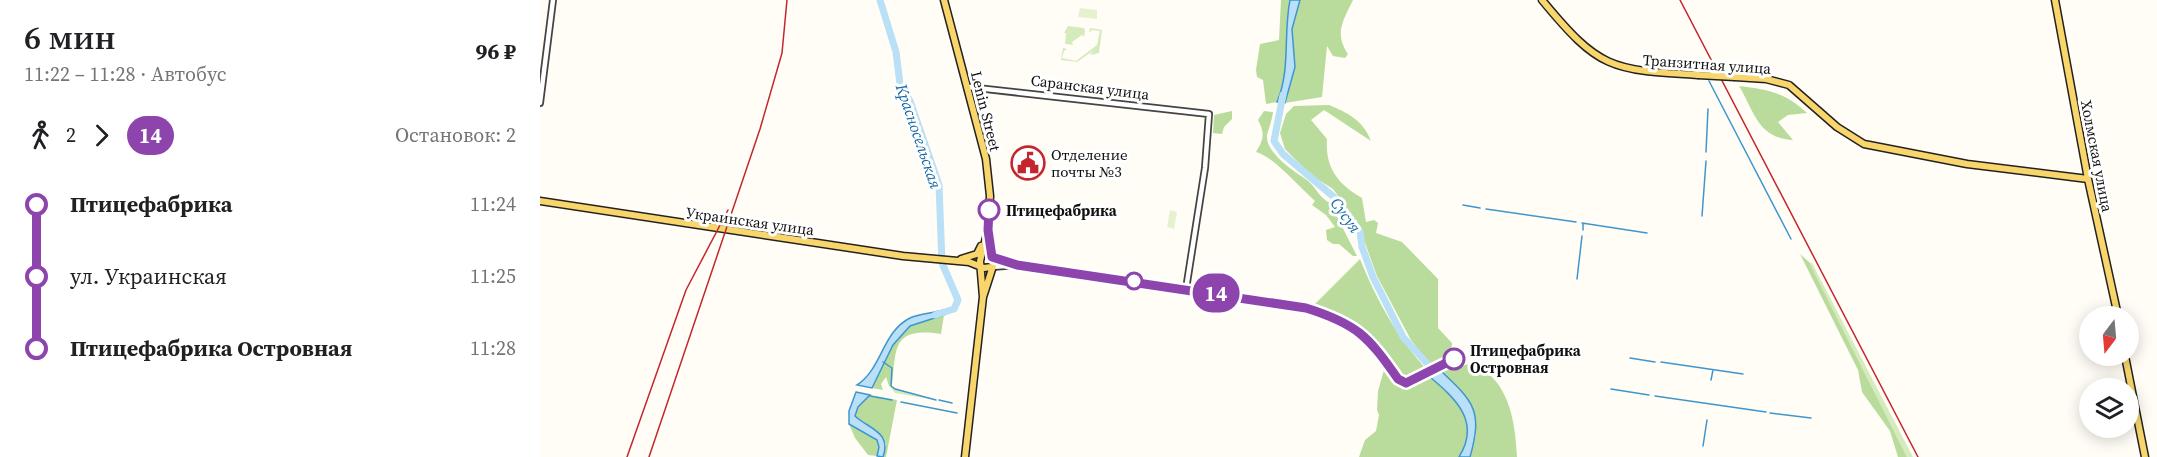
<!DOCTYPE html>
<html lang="ru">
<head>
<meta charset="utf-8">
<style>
	body { margin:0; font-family:"Source Serif 4",serif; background:#f2f2f2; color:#202124; height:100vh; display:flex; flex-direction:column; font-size:22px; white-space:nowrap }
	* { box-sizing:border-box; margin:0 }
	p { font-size:20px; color:#757577 }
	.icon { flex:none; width:33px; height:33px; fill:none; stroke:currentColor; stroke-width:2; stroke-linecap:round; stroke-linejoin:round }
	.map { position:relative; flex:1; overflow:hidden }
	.panel { display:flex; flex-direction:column; background:#fff; width:540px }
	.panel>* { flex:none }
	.badge { padding:0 12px; border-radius:20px; font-size:21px; line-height:39px }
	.needle { width:39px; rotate:196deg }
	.fabs { position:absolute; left:1539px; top:306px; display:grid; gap:12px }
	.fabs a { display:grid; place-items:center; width:60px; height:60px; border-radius:50%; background:#fff; box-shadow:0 3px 15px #0003; font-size:30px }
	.map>.badge { position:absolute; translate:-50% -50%; box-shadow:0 0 0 3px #fff }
	.legs { display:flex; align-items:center; gap:9px; height:66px; padding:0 24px; font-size:20px }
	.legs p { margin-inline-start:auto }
	.head { display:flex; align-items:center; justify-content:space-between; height:102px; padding:0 24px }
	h1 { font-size:33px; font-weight:600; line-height:45px }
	ul { padding:0 24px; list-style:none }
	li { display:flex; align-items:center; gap:21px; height:72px; font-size:22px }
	li i { display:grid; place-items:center; width:9px; height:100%; margin:0 8px; background:currentColor }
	li i::after { content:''; width:15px; height:15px; margin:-8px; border:4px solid; border-radius:50%; background:#fff }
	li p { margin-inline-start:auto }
	li:first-child i { background:linear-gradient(#0000 50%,currentColor 0) }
	li:last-child i { background:linear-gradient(currentColor 50%,#0000 0) }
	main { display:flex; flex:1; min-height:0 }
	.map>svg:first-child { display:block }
	.green { fill:#d5ebbd }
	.forest { fill:#b9dc9c }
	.pitch { fill:#e6f2cf }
	.water { fill:#b9e0f7; stroke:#3f96cf; stroke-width:1.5 }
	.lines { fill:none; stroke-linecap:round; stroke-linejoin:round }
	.stream { stroke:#3f96cf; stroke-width:1.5 }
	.river { stroke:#b9e0f7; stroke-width:7 }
	.minor-casing { stroke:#444; stroke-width:8 }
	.major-casing { stroke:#222; stroke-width:9 }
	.minor { stroke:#fff; stroke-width:4.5 }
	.major { stroke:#f9d66b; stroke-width:6 }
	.rail { stroke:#c4262e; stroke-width:1.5 }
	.major-bridge-casing { stroke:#222; stroke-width:9; stroke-linecap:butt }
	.major-bridge { stroke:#f9d66b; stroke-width:6 }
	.line-1-casing { stroke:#fff; stroke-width:14 }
	.line-1 { stroke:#8e44ad; stroke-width:9 }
	.stop-1-dot { fill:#fff; stroke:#8e44ad; stroke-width:3 }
	.labels { text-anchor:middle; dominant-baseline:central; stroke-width:6; stroke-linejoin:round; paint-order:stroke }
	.street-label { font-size:15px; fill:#111; stroke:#fff }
	.poi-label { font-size:15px; fill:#111; stroke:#fff; text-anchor:start }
	.stop-label { font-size:15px; font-weight:bold; fill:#111; stroke:#fff; text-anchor:start }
	.water-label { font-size:16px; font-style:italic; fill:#1768a6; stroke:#fff }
</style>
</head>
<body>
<main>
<section class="panel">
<div class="head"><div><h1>6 мин</h1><p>11:22 – 11:28 · Автобус</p></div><b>96 ₽</b></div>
<div class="legs"><svg class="icon" aria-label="walk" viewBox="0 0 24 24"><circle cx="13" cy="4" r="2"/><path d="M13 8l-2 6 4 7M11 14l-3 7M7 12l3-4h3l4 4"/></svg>2<svg class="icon" aria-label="forward" viewBox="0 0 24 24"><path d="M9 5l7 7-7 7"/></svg><b class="badge" style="background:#8e44ad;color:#fff">14</b><p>Остановок: 2</p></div>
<ul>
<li><i style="color:#8e44ad"></i><b>Птицефабрика</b><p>11:24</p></li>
<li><i style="color:#8e44ad"></i><span>ул. Украинская</span><p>11:25</p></li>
<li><i style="color:#8e44ad"></i><b>Птицефабрика Островная</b><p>11:28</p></li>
</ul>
</section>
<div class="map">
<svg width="1617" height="457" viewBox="0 0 1617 457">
	<rect width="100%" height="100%" fill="#fffdf5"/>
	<path class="green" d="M528,26L544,28L545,31L544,37L542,35L532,42L533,45L525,44L526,33H524Z
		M550,28L562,30L559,53L550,55L553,51L537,62L521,60L523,48L527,49L524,51L522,58L536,61L557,45L560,31L552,30L549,33Z
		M1269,262L1272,263L1373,457H1367Z
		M349,386L396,400L355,393Z"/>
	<path class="forest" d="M741,0H750C744,34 751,70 737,102L726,104L723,80L717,77L716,70L720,44L739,40Z
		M760,0H813C803,21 794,33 808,54L805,58L793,56L787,46L782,97L745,103L755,67L752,29Z
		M1199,86C1227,89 1246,93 1267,113L1248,115L1238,122L1253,140C1218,138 1215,113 1199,86Z
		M789,105C808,113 823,120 831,141L784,110L771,120L787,139C785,168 798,184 822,198L826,222L834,220L838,223L836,233L862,242L898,279V328L912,343L911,357L902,366L893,368L871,340L837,276L817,221L793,189L771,175L745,149L740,133L746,114L754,106Z
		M692,111V119L684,127L682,134L673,133L674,115Z
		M724,111L733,112C732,121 729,127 727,135C725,153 755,172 767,180C776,187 779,198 790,203L817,256H813L799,244H793L787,240L786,230L795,227L786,215L772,205L775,201C760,188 733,156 716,152C724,139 725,133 718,120Z
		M1260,254L1269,262L1367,457H1358L1350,431L1322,392L1318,370Z
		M820,259C837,301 857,337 888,371L873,378L866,379L821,326L774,305Z
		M404,315L401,334C353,327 356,346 352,386H349L346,377L341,384L343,390L332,388L353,345L370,326Z
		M933,363C969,381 975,419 977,457H930L936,434L901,371Z
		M844,370H849L864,388L875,386L890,377C916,399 941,422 919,457H819L825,440L836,431L839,415L837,410L838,391Z
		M330,395L357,400L346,457H343L346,444L337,431L315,416L318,407Z
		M309,424L337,440L339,447L337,456L328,455L315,438Z"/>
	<path class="pitch" d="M540,8L557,10V19L538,17Z
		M630,210L637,212L634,229L627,227Z"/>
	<path class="water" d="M750,0H760L752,29L755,67L745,103L737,102C751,69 743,34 750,0Z
		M403,310L404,315L370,326L353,345L332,388L317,385C342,369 342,332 370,318C379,314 393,313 403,310Z
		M901,371C934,402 943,411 930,457H919C941,422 916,399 890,377Z
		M316,392L330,395L318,407L315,416C329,429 352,432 343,457L337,456L339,447L337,440L309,424V411Z"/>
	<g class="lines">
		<path class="stream" d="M1169,81L1251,239
			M1166,152L1168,109
			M923,205L940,208
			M946,209L1036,222
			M1162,216L1166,161
			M1042,223L1107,233
			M1043,230V223
			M1037,279L1042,236
			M1090,358L1115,362
			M343,362L352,368L351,386L355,389L396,400
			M1121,362L1203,374
			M1171,380L1173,370
			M1071,389L1109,395
			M330,396L352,400
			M1115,396L1226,412
			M399,400L412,403
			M361,402L417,413
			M1230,413L1271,418
			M1163,446L1167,420"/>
		<path class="river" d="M340,0L356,52L360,84L370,101L399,185L402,263L418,300L414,309L395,315
			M743,95L734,141L743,154L795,198L820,231L822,247L833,277L863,337L902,380"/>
		<defs>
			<path id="minor" d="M428,87L669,114L665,168L646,289L477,265L452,267
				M0,103L13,0
				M452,257L474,264"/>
			<path id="major" d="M404,0L446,159L450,196L448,230L440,261L443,297
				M1002,0C1059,69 1070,70 1158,75
				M1515,0L1548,179L1578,316
				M1195,77L1226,79L1249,85L1297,127L1324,144L1427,164L1548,179
				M0,201L363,256L429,262L444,268L451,267
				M421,259L437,254L441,246
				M1585,356L1605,457
				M425,457L443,297L454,263L448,237"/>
		</defs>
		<use href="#minor" class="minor-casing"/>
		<use href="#major" class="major-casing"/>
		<use href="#minor" class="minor"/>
		<use href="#major" class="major"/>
		<path class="rail" d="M1140,0L1378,457
			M87,457L146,290L188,210
			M109,457L220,129L242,53L247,0"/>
		<defs>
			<path id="major-bridge" d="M1158,75L1195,77"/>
		</defs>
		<use href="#major-bridge" class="major-bridge-casing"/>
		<use href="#major-bridge" class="major-bridge"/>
	</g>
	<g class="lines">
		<defs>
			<path id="line-1" d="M449,210L448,230L452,257L477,265L766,308C817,324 828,336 858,379L866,383L914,359"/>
		</defs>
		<use href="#line-1" class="line-1-casing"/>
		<use href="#line-1" class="line-1"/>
	</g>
	<defs>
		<symbol id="civic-ring" viewBox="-11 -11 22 22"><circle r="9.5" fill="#fff" stroke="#c4262e" stroke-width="1.5"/><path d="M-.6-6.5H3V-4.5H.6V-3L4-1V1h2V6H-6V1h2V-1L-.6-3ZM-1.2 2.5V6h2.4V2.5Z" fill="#c4262e"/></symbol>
	</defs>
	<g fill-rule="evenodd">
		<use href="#civic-ring" x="469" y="144" width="38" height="38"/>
	</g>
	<g class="stop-1-dot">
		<circle cx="449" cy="210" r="10"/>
		<circle cx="594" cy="281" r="8"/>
		<circle cx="914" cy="359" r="10"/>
	</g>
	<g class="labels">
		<g class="street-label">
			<text transform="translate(1167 64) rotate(4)">Транзитная улица</text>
			<text transform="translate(550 87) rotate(7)">Саранская улица</text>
			<text transform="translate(446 111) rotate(76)">Lenin Street</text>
			<text transform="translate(1557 156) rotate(79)">Холмская улица</text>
			<text transform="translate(210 221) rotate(8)">Украинская улица</text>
		</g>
		<g class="poi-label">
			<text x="511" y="154">Отделение<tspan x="511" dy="17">почты №3</tspan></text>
		</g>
		<g class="stop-label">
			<text x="466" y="210">Птицефабрика</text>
			<text x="930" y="350">Птицефабрика<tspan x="930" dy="17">Островная</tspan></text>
		</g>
		<g class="water-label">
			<text transform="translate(379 136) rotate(71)">Красносельская</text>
			<text transform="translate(806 215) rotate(54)">Сусуя</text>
		</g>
	</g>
</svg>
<div class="fabs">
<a><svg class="needle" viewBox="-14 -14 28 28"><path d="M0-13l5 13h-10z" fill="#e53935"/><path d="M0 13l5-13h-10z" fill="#757577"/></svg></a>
<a><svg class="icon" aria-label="layers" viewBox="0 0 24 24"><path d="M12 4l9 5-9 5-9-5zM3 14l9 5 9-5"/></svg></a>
</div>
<b class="badge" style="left:676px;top:293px;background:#8e44ad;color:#fff">14</b>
</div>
</main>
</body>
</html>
